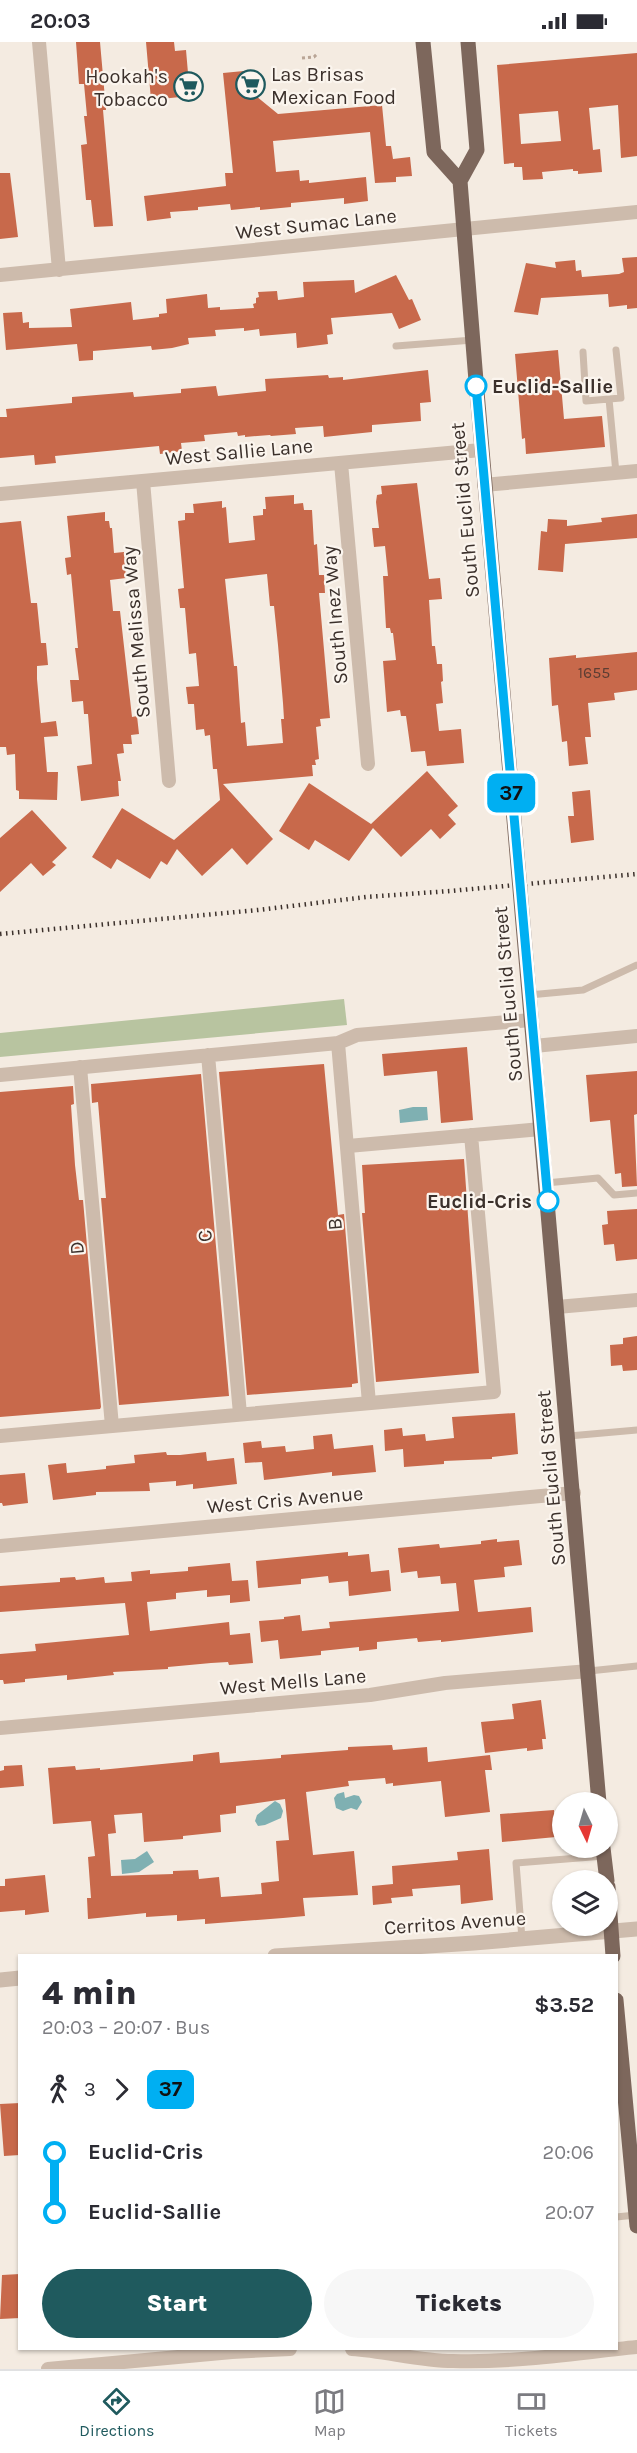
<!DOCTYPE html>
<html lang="en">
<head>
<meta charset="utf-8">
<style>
	body { margin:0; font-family:Karla,sans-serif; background:#f7f7f7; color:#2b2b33; height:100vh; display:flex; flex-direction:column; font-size:22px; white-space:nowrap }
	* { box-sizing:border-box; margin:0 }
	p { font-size:20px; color:#7c7c81 }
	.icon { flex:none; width:33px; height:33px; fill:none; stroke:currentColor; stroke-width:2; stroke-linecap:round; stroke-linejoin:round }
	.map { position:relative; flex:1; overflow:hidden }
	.panel { position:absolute; left:18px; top:1912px; width:600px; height:396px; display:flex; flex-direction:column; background:#fff; border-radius:0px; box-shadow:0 2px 4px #0004 }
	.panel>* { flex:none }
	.badge { padding:0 12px; border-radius:9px; font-size:21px; line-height:39px }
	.needle { width:39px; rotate:175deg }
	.buttons { position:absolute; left:552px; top:1750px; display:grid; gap:12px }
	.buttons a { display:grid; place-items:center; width:66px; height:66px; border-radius:50%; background:#fff; box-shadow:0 2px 4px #0004; font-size:30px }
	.map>.badge { position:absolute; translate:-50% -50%; box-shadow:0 0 0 3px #fff }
	.legs { display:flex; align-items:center; gap:9px; height:66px; padding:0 24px; font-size:20px }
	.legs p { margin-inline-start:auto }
	.headline { display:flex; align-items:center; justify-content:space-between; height:102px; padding:0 24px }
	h1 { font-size:33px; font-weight:800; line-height:45px }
	.action { display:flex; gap:12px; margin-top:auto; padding:12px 24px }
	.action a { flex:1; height:69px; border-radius:36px; background:#1f5a5e; color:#fff; font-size:24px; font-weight:800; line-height:69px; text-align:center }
	.action a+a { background:#f7f7f7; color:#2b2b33 }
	ul { padding:0 24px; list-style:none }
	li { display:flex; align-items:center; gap:21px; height:60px; font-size:22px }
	li i { display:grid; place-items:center; width:9px; height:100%; margin:0 8px; background:currentColor }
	li i::after { content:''; width:15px; height:15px; margin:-8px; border:4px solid; border-radius:50%; background:#fff }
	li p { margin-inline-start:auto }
	li:first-child i { background:linear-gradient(#0000 50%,currentColor 0) }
	li:last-child i { background:linear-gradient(currentColor 50%,#0000 0) }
	.status { display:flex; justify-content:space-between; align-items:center; height:42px; padding:0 30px; background:#fff; direction:ltr }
	.status svg { height:16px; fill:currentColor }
	.tabs { display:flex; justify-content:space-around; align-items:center; height:84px; border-top:2px solid #e1e1e2; background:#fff; font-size:16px; color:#7c7c81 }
	.tabs a { display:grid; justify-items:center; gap:3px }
	.tabs .active { color:#1f5a5e }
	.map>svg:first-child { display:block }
	.green { fill:#b8c4a0 }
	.water { fill:#7fb0b2 }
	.building { fill:#c8694b; fill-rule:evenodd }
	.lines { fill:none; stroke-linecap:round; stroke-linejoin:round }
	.path { stroke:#b9a596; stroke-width:3; stroke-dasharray:3 3; stroke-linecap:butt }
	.service { stroke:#cdbbac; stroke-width:7 }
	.minor { stroke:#cdbbac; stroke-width:14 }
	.tertiary { stroke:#cdbbac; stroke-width:15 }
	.primary { stroke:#7d675c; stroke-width:15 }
	.rail { stroke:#3b302b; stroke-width:4.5; stroke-dasharray:1.5 4.5; stroke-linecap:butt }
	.line-1-casing { stroke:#fff; stroke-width:14 }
	.line-1 { stroke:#00aff2; stroke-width:9 }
	.stop-1-dot { fill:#fff; stroke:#00aff2; stroke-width:3 }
	.labels { text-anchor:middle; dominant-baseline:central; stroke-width:4.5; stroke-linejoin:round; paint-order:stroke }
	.number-label { font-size:16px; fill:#5e3e33 }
	.poi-label { font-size:20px; fill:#3b302b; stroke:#fbf5ee; text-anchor:start }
	.street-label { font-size:20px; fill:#3b302b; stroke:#fbf5ee }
	.stop-label { font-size:20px; font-weight:bold; fill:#3b302b; stroke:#fbf5ee; text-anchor:start }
</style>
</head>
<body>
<div class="status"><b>20:03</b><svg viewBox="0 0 49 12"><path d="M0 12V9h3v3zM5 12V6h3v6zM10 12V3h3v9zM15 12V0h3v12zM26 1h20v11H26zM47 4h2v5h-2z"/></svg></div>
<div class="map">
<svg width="637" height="2327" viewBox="0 0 637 2327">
	<rect width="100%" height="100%" fill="#f4ebe1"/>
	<path class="green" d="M344,957L347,983L0,1015V991Z"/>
	<path class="water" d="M413,1065H427L428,1078L400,1081L399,1068Z
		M344,1750L345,1756L354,1753L359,1754L362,1760L357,1768L351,1766L343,1769L336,1766L334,1756L337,1752Z
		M275,1759L280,1762L283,1769L281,1776L265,1783L258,1784L255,1779L257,1773Z
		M147,1809L154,1820L139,1830L122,1832L121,1818L135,1817Z"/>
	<path class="building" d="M76,0H100L106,68H103L113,184L94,185L91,158H86L81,103L87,102L84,74H87L84,42H79Z
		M146,0H174L175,9L186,8L190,54L151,58Z
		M637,11V114L621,116L618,63L589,66L593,108L600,107L602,130L578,132V129H573V127L542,130L543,137L523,138L522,125H514V121L504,122L497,23ZM558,69L561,99L521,102L519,72Z
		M254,28L256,54L278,72L382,63L386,104H391L393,117L410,115L412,134L396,135V140L375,141L370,90L273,99L276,130L299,128L300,139L309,138V141L366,135L368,159L344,162V156L291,161V165L260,168V165L231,168L230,162L198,165V168L170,170L171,176L147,179L144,154L226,144L225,131H233L223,31Z
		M0,131H10L18,195L0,197Z
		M637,215V266L627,267V263L609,265L608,252L541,256L538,273L514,270L526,221L556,226L555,220L575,218L576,229L581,228L582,235L619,232L624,230L622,216Z
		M396,233L409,258L412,257L421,278L399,287L392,271L331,276L333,292L327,293L328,302L297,306L296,291L260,294L259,287L244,289V286L215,288L216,294L188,296L189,302L172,306L152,308L151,304L93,309V318L79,319L77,302L6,308L3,271L22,270L23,281L29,280V286L72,285L70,267L131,260L133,278L159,275V272L167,271L166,257L207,252L208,266L220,265V268L254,266L253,262L256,261V256L259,255L258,250L277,249L278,258L304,255L303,240L354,238L355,251Z
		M558,308L564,377L602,374L605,405L526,412L525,396L522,397L515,312Z
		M428,328L431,360L420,361L421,379L372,383V390L324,395L323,384L295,386L296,392L271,394L270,393L245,395V393L238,394L237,390L204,393L205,399L181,401L182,409L160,412L159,404L55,414L56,421L35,423L34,413L0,416V375H7L6,367L72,361V355L133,350L134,355L181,351V347L216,344L218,354L266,349L265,337L328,333L329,336L343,335V338Z
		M417,441L429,537L440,536L442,557L429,558L432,604H435L437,622H442L443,639L441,640L443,661L436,662L439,689L461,687L464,721L427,724L425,709L411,710L406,674H401L400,668L387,670L383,619L396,618L393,591H391L390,586H386L383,534H388L385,504L374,505L372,486H379L376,460L377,453L382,452L381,444Z
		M294,453V462L303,461L304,468H312L314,503L317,502L319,533H324L325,551H319L330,676L320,677L321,684L316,685L319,717L315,718L316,723H312L313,734L223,742L273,797L247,823L232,806L202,834L177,807L167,823L161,819L150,837L117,817L111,827L92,815L122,766L174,798L220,758L217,727H213L210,693L205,694L204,687L196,688L194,662H188L186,645L199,644L196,611L189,612L185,566H180L178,547L184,546L178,479L185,478V471H194L193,462L222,459V466L226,465L229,501L255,498L253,474L263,473V467H266L265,455ZM267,532L270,564H274L278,603L283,661L284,677H281L283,701L247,704L245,680L241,681L237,624H234L225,537Z
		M105,470V479H109L110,486H112L114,511L124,510L126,536L110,538L113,569H120L132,675L137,674L139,692L131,693L132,702H123L124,711L117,712L121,739H118L119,754L81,759L77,724L92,722L88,672H84L83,659L72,660L70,638H79L75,606H78L71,532L67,533L65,516L71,515L67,474Z
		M637,472V496L565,502L563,530L538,528L541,489L547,490L548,477L567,478V484L602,480L601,476Z
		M21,479L31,561H37L41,601H46L48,623L37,624V637L41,681L56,679L58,694L44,695L47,730H58L57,758L19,757V749L16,748L15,712L7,713L6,705H0V481Z
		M637,610V648L614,651L615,658L588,661L591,695H585L588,722L569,724L567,699L562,700L558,663L552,664L549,616L576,613V616Z
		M427,729L458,764L448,773L456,782L440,797L431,787L401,815L373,786L349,819L315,798L309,808L279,789L309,741L371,782Z
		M590,748L594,798L571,801L568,774H574L572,750Z
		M32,768L67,806L52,820L56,823L43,834L31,821L0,850V796Z
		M467,1005L473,1078L441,1081L437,1029L384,1034L382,1012Z
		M324,1022L338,1173L344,1172L358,1341L352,1342V1345L247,1353L219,1030Z
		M637,1029V1072L634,1073L637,1144L622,1145L621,1131L615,1132L610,1078L590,1080L586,1033Z
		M201,1032L229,1354L119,1363L101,1156H106L98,1060L92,1061L91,1042Z
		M73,1044L74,1062L71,1063L75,1123L79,1158H83L101,1365L100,1367L0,1375V1050Z
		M464,1117L479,1331L376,1340L362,1171H365L362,1123Z
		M637,1167V1217L616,1219L614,1202L604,1203L602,1183L608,1182L607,1169Z
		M637,1294V1328L623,1329L622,1323L611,1324L610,1303L623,1302V1296Z
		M515,1371L518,1412L492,1415V1417L444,1419V1422L404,1425L403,1407L385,1409L384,1388L402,1386L403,1394L425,1392L426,1399L454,1396L452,1375Z
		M332,1392L334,1407L373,1403L376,1430L332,1434V1430L264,1438L262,1420L245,1421L243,1401L261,1399L262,1406L285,1404L286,1410L314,1407L313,1394Z
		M166,1410L167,1413H180L206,1410L207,1419L234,1416L237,1442L193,1447V1442L176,1444V1439L149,1441L150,1449L96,1450V1453L53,1458L48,1423L66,1421L67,1431L106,1427V1424L135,1421L134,1413Z
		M25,1431L28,1461L3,1464L2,1461H0V1433Z
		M497,1497V1500L519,1498L522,1523L504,1525L505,1535L474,1538L478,1570L531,1565L533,1590L441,1600V1598L418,1600L417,1596L377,1600V1607L359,1609V1605L321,1609V1613L280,1617L278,1598L261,1600L259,1579L284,1577V1575L300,1573L302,1589L330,1586L329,1580L459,1569L456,1541L441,1542L440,1534L418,1536L417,1529L401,1531L398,1506L439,1502L440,1506L481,1502V1499Z
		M348,1510V1514L369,1512L371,1530L389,1528L391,1549L349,1554L348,1539L329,1541L328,1534L301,1537V1542L258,1546L256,1519Z
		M230,1521L232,1539L248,1538L250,1559L230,1561V1553L207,1555V1548L176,1551V1557L147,1560L150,1589L229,1580L230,1593L250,1591L253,1621L229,1623L228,1620L211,1621L168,1625V1627L113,1630L114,1633L67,1638V1633L25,1637V1640L4,1642L3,1638H0V1612L36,1609L35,1602L129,1593L125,1561L0,1570V1544L60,1540V1536L75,1535L76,1538L104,1535L105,1541L132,1539L131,1530L150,1528V1532L188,1529V1525Z
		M541,1658L546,1697H542L543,1707L527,1709V1706L485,1711L481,1680L514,1677L512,1662Z
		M392,1703L393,1708L427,1705L428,1720L490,1713L492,1728H485L490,1770L445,1775L441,1739L393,1744V1741L386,1742L385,1736L348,1739L349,1744L306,1750L313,1813L354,1809L358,1853L303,1856L305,1874L283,1876L205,1882V1877L177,1879V1873L146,1875V1871L88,1877L87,1856H91L88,1815L95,1814L91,1779L53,1782L48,1726L75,1724L76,1728L100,1726V1728L193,1719V1713L219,1710L220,1721L281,1716V1713L348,1708V1705ZM285,1757L289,1798L276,1799L279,1839L261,1841L262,1852L221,1855L219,1835L199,1837L198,1828L173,1829V1832L111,1834L108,1792L116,1791L114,1773L142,1771L144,1800L183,1797V1794L221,1790L220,1773L236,1771V1764Z
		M22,1723L24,1744L0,1746V1729L4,1728V1724Z
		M554,1768L556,1795L502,1800L500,1772Z
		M489,1807L493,1858L461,1862L460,1843L412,1847L413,1854L391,1856L392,1861L373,1863L372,1844L393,1842L392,1824L458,1818L457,1810Z
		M45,1833L49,1870L25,1873V1868L0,1870V1844H5V1837Z
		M20,2061V2113L4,2114L0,2062Z
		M20,2232V2276L0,2277L2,2233Z"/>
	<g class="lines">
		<path class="path" d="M302,16L314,15L317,12"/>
		<path class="service" d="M396,304L473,298
			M583,310L586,359L609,357L616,431
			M609,357L621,356L616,308
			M529,953L583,948L637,923
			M546,1141L598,1136L614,1153L637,1151
			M569,1394L637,1388
			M589,1629L637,1624
			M522,1897L516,1821L604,1814
			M616,2175L636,2173"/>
		<path class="minor" d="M39,0L59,228
			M0,233L637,170
			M341,421L368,722
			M143,439L169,739
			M484,443L637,429
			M0,452L481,408
			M338,1001L369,1361
			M534,1004L637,994
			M208,1013L240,1372
			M80,1025L112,1384
			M0,1033L338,1001L357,993L531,978
			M348,1104L541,1087
			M557,1265L637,1258
			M0,1394L494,1350L471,1093
			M0,1504L574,1451
			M0,1686L370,1653L445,1641L589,1629
			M352,2307C385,2309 420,2319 453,2319C514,2321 576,2311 637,2305
			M48,2327L232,2310L290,2307"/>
		<path class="tertiary" d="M275,1914L474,1901L637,1887
			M0,1938L20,1936"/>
		<path class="primary" d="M423,0L434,110L460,139
			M468,0L477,108L460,139C502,680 556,1220 599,1761
			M603,1806L607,1839
			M608,1845L613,1914
			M616,1958L637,2184"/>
		<path class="rail" d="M0,892L258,868L366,855L450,849L637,832"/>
	</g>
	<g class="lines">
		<defs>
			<path id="line-1" d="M476,344L548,1159"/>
		</defs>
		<use href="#line-1" class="line-1-casing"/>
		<use href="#line-1" class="line-1"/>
	</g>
	<defs>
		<symbol id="supermarket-ring" viewBox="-11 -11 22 22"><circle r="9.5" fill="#fbf5ee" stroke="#1f5a5e" stroke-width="1.5"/><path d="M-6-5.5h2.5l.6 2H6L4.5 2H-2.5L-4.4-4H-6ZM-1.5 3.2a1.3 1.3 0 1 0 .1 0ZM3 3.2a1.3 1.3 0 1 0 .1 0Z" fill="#1f5a5e"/></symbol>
	</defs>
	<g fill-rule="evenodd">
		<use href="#supermarket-ring" x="234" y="26" width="33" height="33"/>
		<use href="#supermarket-ring" x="172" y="28" width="33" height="33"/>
	</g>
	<g class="stop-1-dot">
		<circle cx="476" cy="344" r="10"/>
		<circle cx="548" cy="1159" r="10"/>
	</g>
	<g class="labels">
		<g class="number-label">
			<text x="594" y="630">1655</text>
		</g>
		<g class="poi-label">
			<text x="271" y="32">Las Brisas<tspan x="271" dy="23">Mexican Food</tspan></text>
			<text x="168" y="34" text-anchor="end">Hookah's<tspan x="168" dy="23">Tobacco</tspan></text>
		</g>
		<g class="street-label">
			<text transform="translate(316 182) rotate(-6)">West Sumac Lane</text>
			<text transform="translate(239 410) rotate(-5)">West Sallie Lane</text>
			<text transform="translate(465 468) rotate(-95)">South Euclid Street</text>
			<text transform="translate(335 573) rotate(-95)">South Inez Way</text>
			<text transform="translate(136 590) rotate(-95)">South Melissa Way</text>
			<text transform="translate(508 952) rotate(-95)">South Euclid Street</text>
			<text transform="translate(335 1182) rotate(-95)">B</text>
			<text transform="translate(205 1194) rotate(-95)">C</text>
			<text transform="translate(77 1206) rotate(-95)">D</text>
			<text transform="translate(551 1436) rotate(-95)">South Euclid Street</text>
			<text transform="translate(285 1458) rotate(-5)">West Cris Avenue</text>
			<text transform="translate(293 1640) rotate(-5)">West Mells Lane</text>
			<text transform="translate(455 1881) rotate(-4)">Cerritos Avenue</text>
		</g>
		<g class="stop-label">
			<text x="492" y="344">Euclid-Sallie</text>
			<text x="532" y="1159" text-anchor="end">Euclid-Cris</text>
		</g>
	</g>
</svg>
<div class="buttons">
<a><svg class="needle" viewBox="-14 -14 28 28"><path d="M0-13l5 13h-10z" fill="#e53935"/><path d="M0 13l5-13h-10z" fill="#7c7c81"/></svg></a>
<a><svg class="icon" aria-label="layers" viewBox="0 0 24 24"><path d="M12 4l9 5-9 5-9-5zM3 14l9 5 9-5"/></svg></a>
</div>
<b class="badge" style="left:511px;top:751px;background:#00aff2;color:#111">37</b>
<section class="panel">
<div class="headline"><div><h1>4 min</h1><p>20:03 – 20:07 · Bus</p></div><b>$3.52</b></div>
<div class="legs"><svg class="icon" aria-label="walk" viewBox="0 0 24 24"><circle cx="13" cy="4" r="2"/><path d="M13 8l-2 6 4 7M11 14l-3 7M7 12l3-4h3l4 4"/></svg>3<svg class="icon" aria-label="forward" viewBox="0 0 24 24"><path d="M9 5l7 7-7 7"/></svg><b class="badge" style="background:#00aff2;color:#111">37</b></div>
<ul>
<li><i style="color:#00aff2"></i><b>Euclid-Cris</b><p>20:06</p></li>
<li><i style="color:#00aff2"></i><b>Euclid-Sallie</b><p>20:07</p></li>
</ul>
<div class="action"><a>Start</a><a>Tickets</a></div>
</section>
</div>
<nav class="tabs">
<a class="active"><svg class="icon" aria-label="directions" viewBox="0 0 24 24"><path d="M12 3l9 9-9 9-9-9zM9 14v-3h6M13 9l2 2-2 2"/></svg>Directions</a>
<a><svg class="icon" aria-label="map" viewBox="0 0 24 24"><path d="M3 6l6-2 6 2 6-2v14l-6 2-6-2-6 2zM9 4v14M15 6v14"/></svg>Map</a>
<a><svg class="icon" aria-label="tickets" viewBox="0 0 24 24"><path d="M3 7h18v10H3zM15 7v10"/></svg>Tickets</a>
</nav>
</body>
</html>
